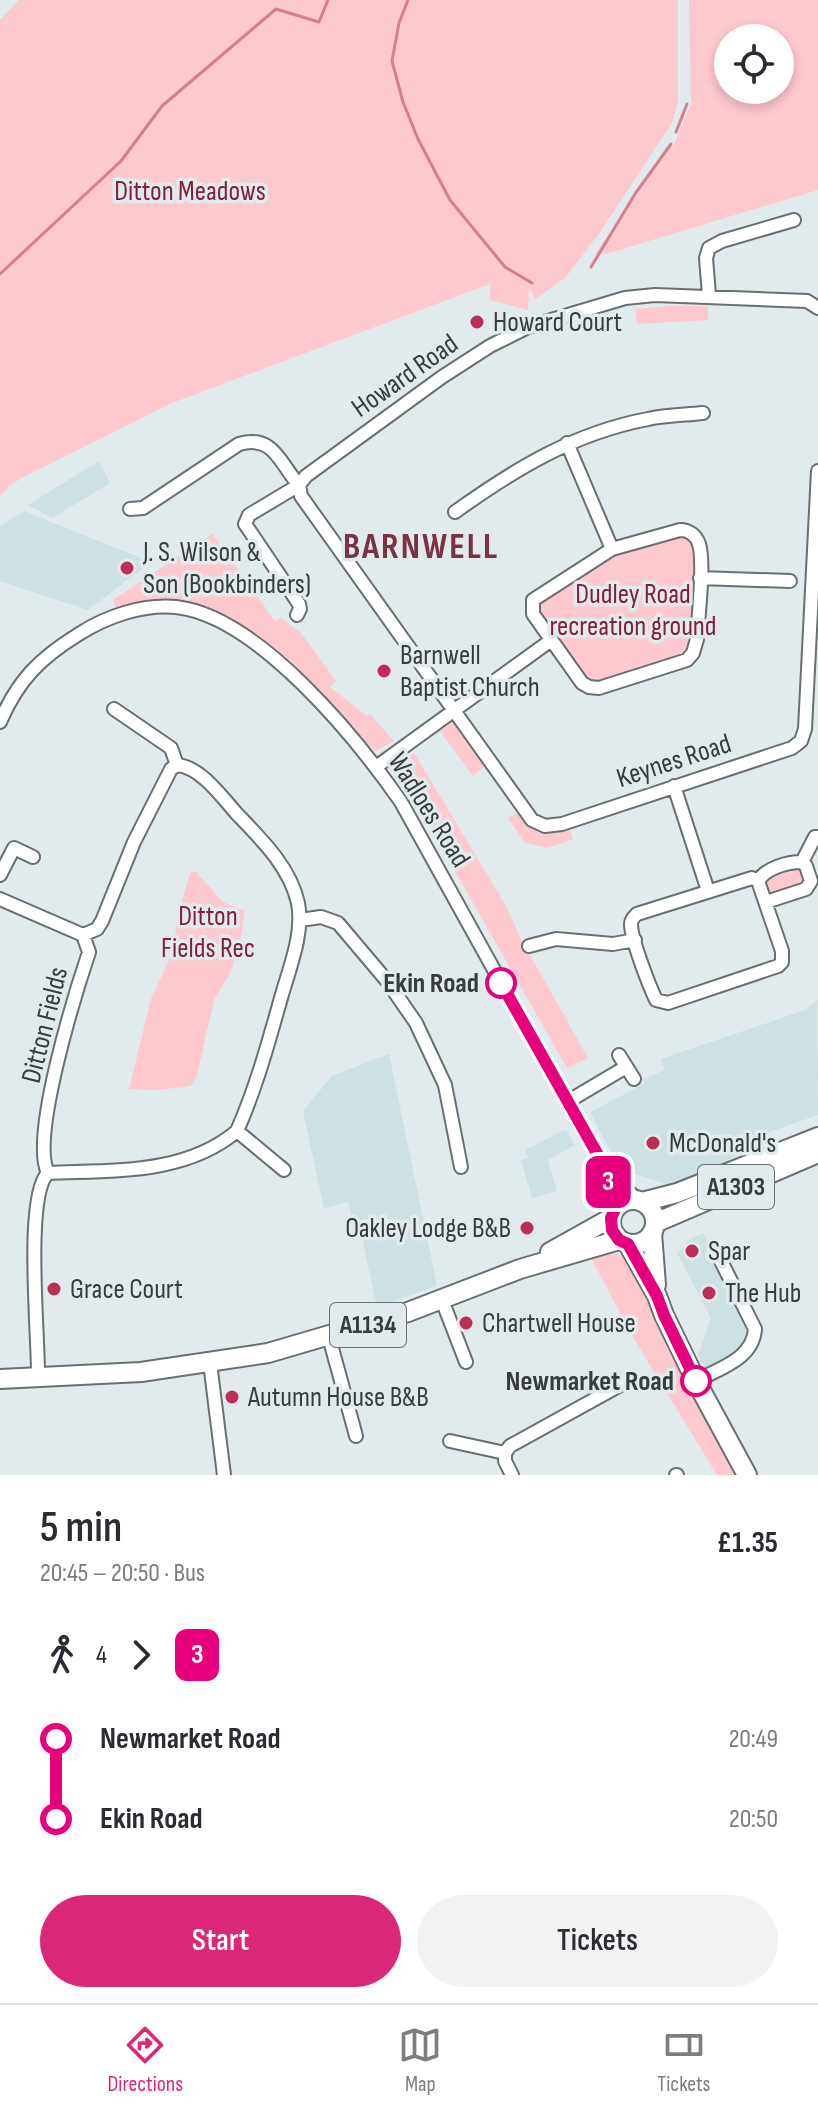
<!DOCTYPE html>
<html lang="en">
<head>
<meta charset="utf-8">
<style>
	body { margin:0; font-family:"Sofia Sans Condensed",sans-serif; background:#f2f2f3; color:#2b2b33; height:100vh; display:flex; flex-direction:column; font-size:30px; white-space:nowrap }
	* { box-sizing:border-box; margin:0 }
	p { font-size:26px; color:#7c7c81 }
	.icon { flex:none; width:44px; height:44px; fill:none; stroke:currentColor; stroke-width:2; stroke-linecap:round; stroke-linejoin:round }
	.map { position:relative; height:1475px; overflow:hidden }
	.side { display:flex; flex-direction:column; background:#fff; flex:1 }
	.side>* { flex:none }
	.badge { padding:0 16px; border-radius:12px; font-size:28px; line-height:52px }
	.tools { position:absolute; left:714px; top:24px; display:grid; gap:16px }
	.tools a { display:grid; place-items:center; width:80px; height:80px; border-radius:50%; background:#fff; box-shadow:0 4px 12px #0003; font-size:40px }
	.map>.badge { position:absolute; translate:-50% -50%; box-shadow:0 0 0 4px #fff }
	.legs { display:flex; align-items:center; gap:12px; height:88px; padding:0 40px; font-size:26px }
	.legs p { margin-inline-start:auto }
	.overview { display:flex; align-items:center; justify-content:space-between; height:136px; padding:0 40px }
	h1 { font-size:44px; font-weight:600; line-height:60px }
	.button { display:flex; gap:16px; margin-top:auto; padding:16px 40px }
	.button a { flex:1; height:92px; border-radius:48px; background:#db2777; color:#fff; font-size:32px; font-weight:600; line-height:92px; text-align:center }
	.button a+a { background:#f2f2f3; color:#2b2b33 }
	ul { padding:0 40px; list-style:none }
	li { display:flex; align-items:center; gap:28px; height:80px; font-size:30px }
	li i { display:grid; place-items:center; width:12px; height:100%; margin:0 10px; background:currentColor }
	li i::after { content:''; width:20px; height:20px; margin:-10px; border:6px solid; border-radius:50%; background:#fff }
	li p { margin-inline-start:auto }
	li:first-child i { background:linear-gradient(#0000 50%,currentColor 0) }
	li:last-child i { background:linear-gradient(currentColor 50%,#0000 0) }
	.dock { display:flex; justify-content:space-around; align-items:center; height:112px; border-top:2px solid #e1e1e2; background:#fff; font-size:22px; color:#7c7c81 }
	.dock a { display:grid; justify-items:center; gap:4px }
	.dock .selected { color:#db2777 }
	.map>svg:first-child { display:block }
	.built { fill:#cde0e3 }
	.green { fill:#fec8cf; fill-rule:evenodd }
	.lines { fill:none; stroke-linecap:round; stroke-linejoin:round }
	.stream { stroke:#d47f8e; stroke-width:3 }
	.street-casing { stroke:#687072; stroke-width:16 }
	.primary-casing { stroke:#687072; stroke-width:22 }
	.street { stroke:#fff; stroke-width:12 }
	.primary { stroke:#fff; stroke-width:18 }
	.line-1-casing { stroke:#fff; stroke-width:18 }
	.line-1 { stroke:#e6007e; stroke-width:12 }
	.poi-dot { fill:#bd2e57; stroke:#e1eaec; stroke-width:3 }
	.stop-1-dot { fill:#fff; stroke:#e6007e; stroke-width:4 }
	.labels { text-anchor:middle; dominant-baseline:central; stroke-width:7; stroke-linejoin:round; paint-order:stroke }
	.shield { fill:#e1eaec; stroke:#6b7072; stroke-width:2 }
	.shield-label { font-size:26px; font-weight:bold; fill:#383c3d }
	.park-label { font-size:28px; fill:#841e3b; stroke:#e1eaec }
	.poi-label { font-size:28px; fill:#383c3d; stroke:#e1eaec; text-anchor:start }
	.street-label { font-size:28px; fill:#383c3d; stroke:#e1eaec }
	.stop-label { font-size:28px; font-weight:bold; fill:#383c3d; stroke:#e1eaec; text-anchor:end }
	.district-label { font-size:36px; font-weight:bold; letter-spacing:2px; fill:#7a3342; stroke:#e1eaec }
</style>
</head>
<body>
<div class="map">
<svg width="818" height="1475" viewBox="0 0 818 1475">
	<rect width="100%" height="100%" fill="#e1eaec"/>
	<path class="built" d="M99,461L110,483L52,518L28,505Z
		M24,511L151,562L88,610L0,581V526Z
		M817,1000L818,1115L752,1138L735,1157L684,1180L666,1184L620,1169L590,1112L644,1084L643,1079L665,1070L661,1059L805,1010Z
		M389,1054L437,1286L377,1307L358,1219H352L348,1202L324,1209L303,1111L332,1076Z
		M566,1129L575,1145L548,1160L557,1191L532,1198L521,1160L528,1158L525,1150Z
		M703,1233L713,1251L709,1253L745,1319L750,1335L747,1347L707,1371L698,1355L711,1318L677,1253L692,1238Z"/>
	<path class="green" d="M19,0H678V102L672,123L598,235L565,278L535,299L529,287L528,310L490,300V284L172,403L25,476L9,486L0,496V20Z
		M689,0H818V190L606,254H595L670,148L673,147L691,104ZM780,38V90H728V38Z
		M671,306H708V320L637,324L635,309Z
		M212,534L275,621L281,618L301,633L336,681L330,687L367,716L370,714L394,741L375,751C324,698 252,615 177,603C156,599 136,603 116,607L113,600Z
		M687,534L693,541L695,553L692,643L687,654L593,684L586,682L545,623L539,608L544,595L612,554Z
		M454,721L486,765L473,776L440,731Z
		M414,753L506,906L522,941L588,1058L567,1068L415,801L395,772L402,761Z
		M518,813L539,833H555L569,828L573,839L547,848L525,843L508,818Z
		M797,866L803,869L808,881L774,897L768,894L764,880L766,876Z
		M191,871L196,872L223,902L245,911L241,936L231,971L214,1000L197,1075L191,1086L158,1090L129,1089L151,999L172,954L179,910Z
		M613,1252L626,1257L691,1394L715,1427L740,1475H717L634,1339L590,1256Z"/>
	<g class="lines">
		<path class="stream" d="M408,0L399,23L392,61L403,102L418,139L450,200L505,267L532,283
			M676,132L687,104
			M591,267L635,194L671,144
			M0,274L121,161L162,106L276,9L319,22L328,0"/>
		<defs>
			<path id="street" d="M709,295L706,258L709,248L722,241L794,220
				M818,308L807,301L655,295L625,298L528,327L490,346L442,377L306,476L299,485L301,496L532,820L545,826L562,824L792,748L801,741L805,729L818,471
				M567,443L612,549
				M130,509L143,508L239,444C274,434 280,464 299,485L249,515L245,524L299,604L300,609L297,615
				M455,512C515,469 574,433 648,419C666,415 685,415 703,413
				M680,530C689,530 696,535 699,544C705,563 698,617 697,639L693,653L687,660L599,688L589,687L582,683L533,614V600L612,549Z
				M700,578L790,581
				M114,709L171,748L177,765
				M0,722C18,680 40,658 79,634C107,616 143,604 176,607C258,616 357,739 401,802L585,1134L603,1164L637,1200
				M376,767L550,641
				M674,786L708,891
				M802,862L815,837H818
				M0,875L14,848L33,857
				M752,878L758,881L782,951V962L778,966L668,1003L656,1000C649,985 631,939 631,924C631,919 634,917 637,914Z
				M758,881C766,868 787,862 802,862L806,866L811,881L806,889L766,902
				M0,899L83,935L97,929L102,921L134,842L171,769L177,765C201,767 222,797 237,814C262,840 290,867 298,903C304,934 289,969 281,998C268,1044 256,1088 237,1131L284,1170
				M300,920L321,917L338,923L387,981L416,1023L445,1085L461,1167
				M529,946L556,939L613,944L635,940
				M619,1055L634,1079
				M567,1102L626,1067
				M604,1167L615,1209
				M48,1173C30,1138 75,994 89,952L83,935
				M442,1300L466,1362
				M329,1337L356,1436
				M210,1363L224,1475
				M38,1378C39,1340 24,1196 48,1173C113,1170 185,1175 237,1131
				M696,1381C720,1368 753,1359 755,1329L720,1259
				M450,1441L505,1453
				M505,1453L510,1446L624,1383
				M505,1453V1461L512,1475
				M676,1475H677"/>
			<path id="primary" d="M611 1222a22 22 0 1 1 44 0a22 22 0 1 1-44 0Z
				M642,1202L677,1193L818,1137
				M655,1223L818,1153
				M652,1233L656,1285
				M628,1244L657,1296L664,1315L696,1381L747,1475
				M550,1252L611,1218
				M0,1379L141,1372L268,1353L408,1312L520,1269L619,1240"/>
		</defs>
		<use href="#street" class="street-casing"/>
		<use href="#primary" class="primary-casing"/>
		<use href="#street" class="street"/>
		<use href="#primary" class="primary"/>
	</g>
	<g class="lines">
		<defs>
			<path id="line-1" d="M501,983L603,1164L615,1209L611,1218L612,1230L619,1240L628,1244L657,1296L664,1315L696,1381"/>
		</defs>
		<use href="#line-1" class="line-1-casing"/>
		<use href="#line-1" class="line-1"/>
	</g>
	<g class="poi-dot">
		<circle cx="477" cy="322" r="8"/>
		<circle cx="127" cy="568" r="8"/>
		<circle cx="384" cy="671" r="8"/>
		<circle cx="653" cy="1143" r="8"/>
		<circle cx="527" cy="1228" r="8"/>
		<circle cx="692" cy="1251" r="8"/>
		<circle cx="54" cy="1289" r="8"/>
		<circle cx="709" cy="1293" r="8"/>
		<circle cx="466" cy="1323" r="8"/>
		<circle cx="232" cy="1397" r="8"/>
	</g>
	<g class="stop-1-dot">
		<circle cx="501" cy="983" r="14"/>
		<circle cx="696" cy="1381" r="14"/>
	</g>
	<g class="labels">
		<g class="shield">
			<rect x="698" y="1165" width="76" height="44" rx="6"/>
			<rect x="330" y="1303" width="76" height="44" rx="6"/>
		</g>
		<g class="shield-label">
			<text x="736" y="1187">A1303</text>
			<text x="368" y="1325">A1134</text>
		</g>
		<g class="park-label">
			<text x="190" y="191">Ditton Meadows</text>
			<text x="633" y="594">Dudley Road<tspan x="633" dy="32">recreation ground</tspan></text>
			<text x="208" y="916">Ditton<tspan x="208" dy="32">Fields Rec</tspan></text>
		</g>
		<g class="poi-label">
			<text x="493" y="322">Howard Court</text>
			<text x="143" y="552">J. S. Wilson &amp;<tspan x="143" dy="32">Son (Bookbinders)</tspan></text>
			<text x="400" y="655">Barnwell<tspan x="400" dy="32">Baptist Church</tspan></text>
			<text x="669" y="1143">McDonald's</text>
			<text x="511" y="1228" text-anchor="end">Oakley Lodge B&amp;B</text>
			<text x="708" y="1251">Spar</text>
			<text x="70" y="1289">Grace Court</text>
			<text x="725" y="1293">The Hub</text>
			<text x="482" y="1323">Chartwell House</text>
			<text x="248" y="1397">Autumn House B&amp;B</text>
		</g>
		<g class="street-label">
			<text transform="translate(405 376) rotate(-35)">Howard Road</text>
			<text transform="translate(674 761) rotate(-18)">Keynes Road</text>
			<text transform="translate(429 810) rotate(58)">Wadloes Road</text>
			<text transform="translate(45 1025) rotate(-76)">Ditton Fields</text>
		</g>
		<g class="stop-label">
			<text x="479" y="983">Ekin Road</text>
			<text x="674" y="1381">Newmarket Road</text>
		</g>
		<g class="district-label">
			<text x="421" y="547">BARNWELL</text>
		</g>
	</g>
</svg>
<div class="tools">
<a><svg class="icon" aria-label="locate" viewBox="0 0 24 24"><circle cx="12" cy="12" r="6"/><path d="M12 2v4M12 18v4M2 12h4M18 12h4"/></svg></a>
</div>
<b class="badge" style="left:608px;top:1182px;background:#e6007e;color:#fff">3</b>
</div>
<section class="side">
<div class="overview"><div><h1>5 min</h1><p>20:45 – 20:50 · Bus</p></div><b>£1.35</b></div>
<div class="legs"><svg class="icon" aria-label="walk" viewBox="0 0 24 24"><circle cx="13" cy="4" r="2"/><path d="M13 8l-2 6 4 7M11 14l-3 7M7 12l3-4h3l4 4"/></svg>4<svg class="icon" aria-label="forward" viewBox="0 0 24 24"><path d="M9 5l7 7-7 7"/></svg><b class="badge" style="background:#e6007e;color:#fff">3</b></div>
<ul>
<li><i style="color:#e6007e"></i><b>Newmarket Road</b><p>20:49</p></li>
<li><i style="color:#e6007e"></i><b>Ekin Road</b><p>20:50</p></li>
</ul>
<div class="button"><a>Start</a><a>Tickets</a></div>
</section>
<nav class="dock">
<a class="selected"><svg class="icon" aria-label="directions" viewBox="0 0 24 24"><path d="M12 3l9 9-9 9-9-9zM9 14v-3h6M13 9l2 2-2 2"/></svg>Directions</a>
<a><svg class="icon" aria-label="map" viewBox="0 0 24 24"><path d="M3 6l6-2 6 2 6-2v14l-6 2-6-2-6 2zM9 4v14M15 6v14"/></svg>Map</a>
<a><svg class="icon" aria-label="tickets" viewBox="0 0 24 24"><path d="M3 7h18v10H3zM15 7v10"/></svg>Tickets</a>
</nav>
</body>
</html>
